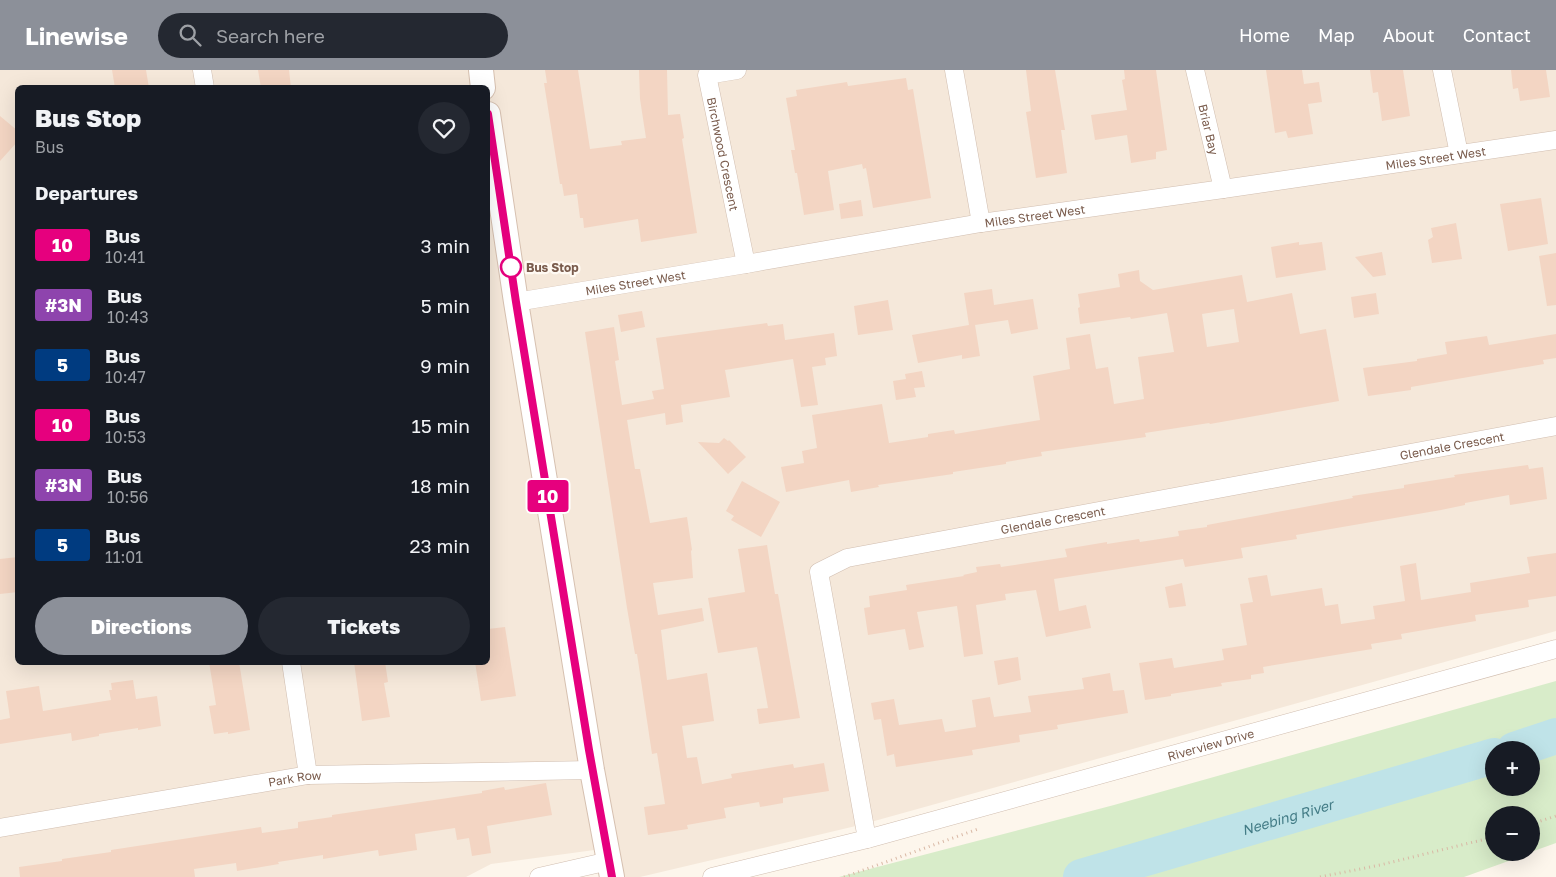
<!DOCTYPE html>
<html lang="en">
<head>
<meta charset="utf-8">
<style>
	body { margin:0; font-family:"Golos Text",sans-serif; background:#242831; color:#f1f3f6; height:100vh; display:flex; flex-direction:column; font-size:19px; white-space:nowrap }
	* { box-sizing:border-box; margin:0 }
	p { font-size:16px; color:#9ea1a6 }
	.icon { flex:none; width:28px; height:28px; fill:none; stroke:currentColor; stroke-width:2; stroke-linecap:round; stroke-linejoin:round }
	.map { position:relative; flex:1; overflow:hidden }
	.side { position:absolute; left:15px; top:15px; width:475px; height:580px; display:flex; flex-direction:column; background:#171b24; border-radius:8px; box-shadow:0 5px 20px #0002 }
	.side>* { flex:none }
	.badge { padding:0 10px; border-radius:4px; font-size:18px; line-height:32px }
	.buttons { position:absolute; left:1485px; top:671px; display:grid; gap:10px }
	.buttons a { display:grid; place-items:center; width:55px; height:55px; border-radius:50%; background:#171b24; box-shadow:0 5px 20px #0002; font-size:25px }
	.map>.badge { position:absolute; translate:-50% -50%; box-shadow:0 0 0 2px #fff }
	h2 { padding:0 20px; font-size:19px; line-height:45px }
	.round { display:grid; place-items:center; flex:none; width:52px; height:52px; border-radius:26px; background:#242831 }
	.summary { display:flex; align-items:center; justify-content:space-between; height:85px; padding:0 20px }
	h1 { font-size:24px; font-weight:800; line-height:38px }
	.button { display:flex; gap:10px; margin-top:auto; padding:10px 20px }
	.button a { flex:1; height:58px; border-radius:30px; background:#8c9099; color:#fff; font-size:20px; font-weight:800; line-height:58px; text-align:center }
	.button a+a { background:#242831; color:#f1f3f6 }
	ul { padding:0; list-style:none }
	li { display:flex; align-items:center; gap:15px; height:60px; padding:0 20px }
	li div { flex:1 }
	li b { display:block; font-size:19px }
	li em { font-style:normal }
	li .badge { min-width:55px; font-weight:700; text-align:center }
	header { display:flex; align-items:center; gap:30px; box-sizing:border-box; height:70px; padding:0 25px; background:#8c9099; color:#fff }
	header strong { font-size:24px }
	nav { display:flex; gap:28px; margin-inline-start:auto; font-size:18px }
	.search { width:350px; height:45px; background:#242831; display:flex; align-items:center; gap:12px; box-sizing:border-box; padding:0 18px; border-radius:28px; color:#9ea1a6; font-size:19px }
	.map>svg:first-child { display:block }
	.residential { fill:#f5e8da; fill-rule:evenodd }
	.green { fill:#d8ecc9; fill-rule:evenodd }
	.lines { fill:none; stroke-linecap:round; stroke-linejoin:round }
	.river { stroke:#bfe3e8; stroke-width:36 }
	.building { fill:#f3d5c3; fill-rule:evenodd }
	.street-casing { stroke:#d1beb0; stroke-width:19 }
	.secondary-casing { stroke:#d6c0b0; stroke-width:26 }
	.path { stroke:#d9b8a5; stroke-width:3; stroke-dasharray:1 4; stroke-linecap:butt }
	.street { stroke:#fff; stroke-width:18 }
	.secondary { stroke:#fff; stroke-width:24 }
	.line-casing { stroke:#fff; stroke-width:11 }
	.line { stroke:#e6007e; stroke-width:8 }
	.stop-dot { fill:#fff; stroke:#e6007e; stroke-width:2.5 }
	.labels { text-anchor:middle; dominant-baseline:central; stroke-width:4.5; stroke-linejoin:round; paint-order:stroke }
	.street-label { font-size:12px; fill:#7a5c4d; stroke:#fffaf3 }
	.stop-label { font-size:12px; font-weight:bold; fill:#7a5c4d; stroke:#fffaf3; text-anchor:start }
	.water-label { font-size:14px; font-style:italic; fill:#437c86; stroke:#fffaf3 }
</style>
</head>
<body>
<header>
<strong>Linewise</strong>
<div class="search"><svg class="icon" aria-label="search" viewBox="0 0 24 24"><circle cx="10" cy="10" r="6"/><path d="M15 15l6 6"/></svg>Search here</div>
<nav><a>Home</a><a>Map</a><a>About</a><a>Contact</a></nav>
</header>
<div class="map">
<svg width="1556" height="807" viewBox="0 0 1556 807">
	<rect width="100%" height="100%" fill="#fdf6ec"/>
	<path class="residential" d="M0,0H1556V561L860,755L640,807H613L609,778L491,794L466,807H0ZM18,18H488V592H18Z"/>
	<path class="green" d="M1556,611V773L1531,782V745H1494V782L1531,783L1464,807H839L1114,735ZM1494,680H1531V718H1494Z"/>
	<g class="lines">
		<g class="river">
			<path d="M1514,680L1556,666"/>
			<path id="s1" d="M1081,807L1494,686"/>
		</g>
	</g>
	<path class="building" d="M112,0H146L149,18H115Z
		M258,0H289L291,18H261Z
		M545,0H578L590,79L622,75L621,71L646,68L640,29L639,0H667L668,45L680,44L684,68L682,69L697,163L641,172L638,149L584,158L583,148H580L577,124L564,126L562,114H560L544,13H547Z
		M1026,0H1055L1065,60H1061L1067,103L1036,108L1026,42L1031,41Z
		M1124,0H1156L1167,80L1156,82V89L1131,93L1127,65L1095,70L1091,45L1127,40L1122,10L1125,9Z
		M1266,0H1302L1304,14L1319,12L1322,32L1308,34L1313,64L1288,68L1286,61L1275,63Z
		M1370,0H1403L1410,46L1382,51L1378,22L1373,23Z
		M1511,0H1546L1550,27L1520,31L1518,18L1513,19Z
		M906,8L908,20L913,19L931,128L873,138L866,98L863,99L862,94L828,101L834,140L804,145L797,103H795L791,80H795L786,28L797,26L796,20L847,12L848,16Z
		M0,46L18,61V71L0,91Z
		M1541,128L1548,174L1508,181L1500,134Z
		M861,130L863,146L841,149L839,134Z
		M1456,153L1462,189L1432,193L1428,170L1433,167L1431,158Z
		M1299,172V175L1322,172L1326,200L1276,208L1271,177Z
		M1382,182L1386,205L1373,207L1355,187Z
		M1556,183V235L1547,236L1539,186Z
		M1139,200L1140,211L1153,220L1242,205L1247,232L1292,223L1300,264L1326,259L1339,331L1210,354L1209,353L1145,363L1146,367L1041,382L1042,386L1006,392V394L953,402V404L878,415L879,417L851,422L849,410L786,422L781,397L804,393L802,381L817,378L812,345L882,334L889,373L928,367V364L954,360L955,364L1040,350L1033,306L1070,299L1066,268L1090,264L1096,299L1108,297L1114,334L1144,329L1138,287L1174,282L1167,243L1131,249L1130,247L1080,254L1078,238L1080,237L1078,224L1120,217L1118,204ZM1234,239L1239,272L1207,277L1202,244Z
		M992,219L994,235L1033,229L1038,259L1011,264L1008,250L975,255L980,286L962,289V285L918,293L912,265L969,255L964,223Z
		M1376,223L1379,244L1354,248L1351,227Z
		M888,230L893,260L858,265L854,236Z
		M642,241L645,257L621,262L618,245Z
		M767,253L768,256L783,254L785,270L834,263L837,286L825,288L826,295L812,297L818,335L801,337L793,289L725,300L730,327L681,335L683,352L666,355L665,343L627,350L635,399H640L650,453L687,447L692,480L691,481L693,508L653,513L658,545L702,538L704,551L661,560L667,610L707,603L714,651L682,656L687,688L697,687L702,714L732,708L731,704L793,694L794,698L824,693L829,721L783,728V733L760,737L759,732L724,738L726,748L687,755L688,759L648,765L644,737L665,734L657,683L652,684L637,584H635L627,538L585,262L614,257L619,290L615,291L622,335L654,329L652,321L664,319L656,268Z
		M1556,264V288L1543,290L1544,294L1411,317V320L1368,326L1363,298L1417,291V289L1447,284L1445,272L1487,266L1489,275Z
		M922,301L925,317L914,318L916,327L896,330L893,311L906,309L905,304Z
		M724,368L728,371L729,370L746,387L728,404L698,372L719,373Z
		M1528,395L1529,399L1543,397L1547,429L1510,435L1509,425L1465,433V435L1441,440L1296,465L1297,469L1241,478L1243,488L1185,497L1183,489L1054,509L1059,541L1086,535L1091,558L1046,567L1036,520L1005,524L1006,530L976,535L983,584L964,587L957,536L917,542L924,577L909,580L905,559L868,565L864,538L870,537L869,526L907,520L906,515L964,506L963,505L977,502L976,497L1000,494L1001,497L1067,487L1065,479L1107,472V474L1139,469L1140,472L1179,466L1178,461L1207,457V455L1353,428L1352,426L1404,418V415L1455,407L1454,405Z
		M742,411L780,432L761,467L731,450L734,446L726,441Z
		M767,475L775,524H778L800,648L759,654L757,639L768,638L757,577L718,583L708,528L745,522L738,479Z
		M1556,483V526L1528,530L1529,537L1475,545L1476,551L1401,564L1402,569L1371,574L1372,579L1263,597L1264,603L1251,605V609L1221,613L1222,616L1171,624V626L1145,630L1139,593L1172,588L1174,598L1224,590L1222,579L1247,575L1240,534L1253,532L1248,508L1267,505L1271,526L1322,518L1325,536L1338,534L1341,554L1375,549L1373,536L1405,531L1400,496L1416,493L1421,530L1471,522L1470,513L1530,503L1527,487Z
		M18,487V522L0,524V489Z
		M1182,513L1186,536L1169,538L1165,517Z
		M505,557L516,626L481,631L475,592H488V559Z
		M1018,587L1021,610L998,615L994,591Z
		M209,592H239L250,660L228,664V662L214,664L209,636L216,635Z
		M354,592H385L388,612L384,613L390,647L362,651Z
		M1110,603L1113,621L1124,620L1128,643L1057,655L1058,659L1019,665L1020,672L972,680L973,685L896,697L894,684L887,686L881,649L874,650L871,633L894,629L899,655L942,649L945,662L976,657L972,630L990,627L994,647L1031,642L1028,626L1084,619L1082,608Z
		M133,610L136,629L157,626L161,656L138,660V658L99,664V666L72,671L71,663L0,674V650L10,648L6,621L39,616L43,641L111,630L109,620H112L111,613Z
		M546,713L552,745L487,756L491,783L472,786L469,768L457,770L455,758L415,764L417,780L379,786L378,780L323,789V785L278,792L279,794L237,801L236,793L194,799L195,807H20L19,797L62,791V789L111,782V780L261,757L262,763L298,758V752L332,747V745L482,723V721L504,717L505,720Z"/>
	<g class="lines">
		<defs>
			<g id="street">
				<path d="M202,0L205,18"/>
				<path id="s2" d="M737,0L707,5L746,194"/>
				<path d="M954,0L981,153"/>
				<path id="s3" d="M1195,0L1223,119"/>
				<path d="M1442,0L1459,84"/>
				<path id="s4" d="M516,232L746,194L981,153L1223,119L1556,70"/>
				<path d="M291,592L308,705"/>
				<path id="s5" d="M0,758L308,705L592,700"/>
				<path id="s6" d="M867,769L819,502L847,488L1556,356"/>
				<path d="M539,807L609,791"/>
				<path id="s7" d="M712,807L867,769L1556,579"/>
			</g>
			<path id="secondary" d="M481,0L483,18
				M488,44L516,232L592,700L612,807"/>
		</defs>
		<use href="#street" class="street-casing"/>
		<use href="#secondary" class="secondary-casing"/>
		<path class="path" d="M1531,754L1556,746
			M844,807L978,759
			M1320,807L1380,795L1494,767"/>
		<use href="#street" class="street"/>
		<use href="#secondary" class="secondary"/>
	</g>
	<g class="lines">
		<defs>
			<path id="line" d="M488,44L516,232L589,680L612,807"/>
		</defs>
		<use href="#line" class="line-casing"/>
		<use href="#line" class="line"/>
	</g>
	<circle class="stop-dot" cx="511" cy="197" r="10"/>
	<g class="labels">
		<g class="street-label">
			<text stroke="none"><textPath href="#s3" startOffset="61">Briar Bay</textPath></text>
			<text stroke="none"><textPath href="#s2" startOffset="111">Birchwood Crescent</textPath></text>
			<text stroke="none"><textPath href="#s4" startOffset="931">Miles Street West</textPath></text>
			<text stroke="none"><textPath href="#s4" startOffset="526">Miles Street West</textPath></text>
			<text stroke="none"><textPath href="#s4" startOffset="121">Miles Street West</textPath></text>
			<text stroke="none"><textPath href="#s6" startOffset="918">Glendale Crescent</textPath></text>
			<text stroke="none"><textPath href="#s6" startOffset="512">Glendale Crescent</textPath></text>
			<text stroke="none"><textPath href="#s7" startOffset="516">Riverview Drive</textPath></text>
			<text stroke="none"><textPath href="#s5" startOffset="299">Park Row</textPath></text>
		</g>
		<g class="stop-label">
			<text x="526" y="197">Bus Stop</text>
		</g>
		<g class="water-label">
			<text stroke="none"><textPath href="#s1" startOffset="215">Neebing River</textPath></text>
		</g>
	</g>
</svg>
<div class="buttons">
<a>+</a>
<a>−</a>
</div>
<b class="badge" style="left:548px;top:426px;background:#e6007e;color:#fff">10</b>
<section class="side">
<div class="summary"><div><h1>Bus Stop</h1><p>Bus</p></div><a class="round"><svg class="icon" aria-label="heart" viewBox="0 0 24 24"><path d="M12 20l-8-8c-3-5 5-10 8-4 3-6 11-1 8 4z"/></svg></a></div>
<h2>Departures</h2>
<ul>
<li><span class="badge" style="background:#e6007e;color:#fff">10</span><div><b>Bus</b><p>10:41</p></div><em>3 min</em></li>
<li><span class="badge" style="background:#8e44ad;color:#fff">#3N</span><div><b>Bus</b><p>10:43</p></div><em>5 min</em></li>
<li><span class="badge" style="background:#003b80;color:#fff">5</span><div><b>Bus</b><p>10:47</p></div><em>9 min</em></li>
<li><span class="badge" style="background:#e6007e;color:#fff">10</span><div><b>Bus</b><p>10:53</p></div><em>15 min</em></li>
<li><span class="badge" style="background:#8e44ad;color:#fff">#3N</span><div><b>Bus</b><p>10:56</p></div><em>18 min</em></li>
<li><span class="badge" style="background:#003b80;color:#fff">5</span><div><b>Bus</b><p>11:01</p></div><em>23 min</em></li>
</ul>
<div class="button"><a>Directions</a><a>Tickets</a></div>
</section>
</div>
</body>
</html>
